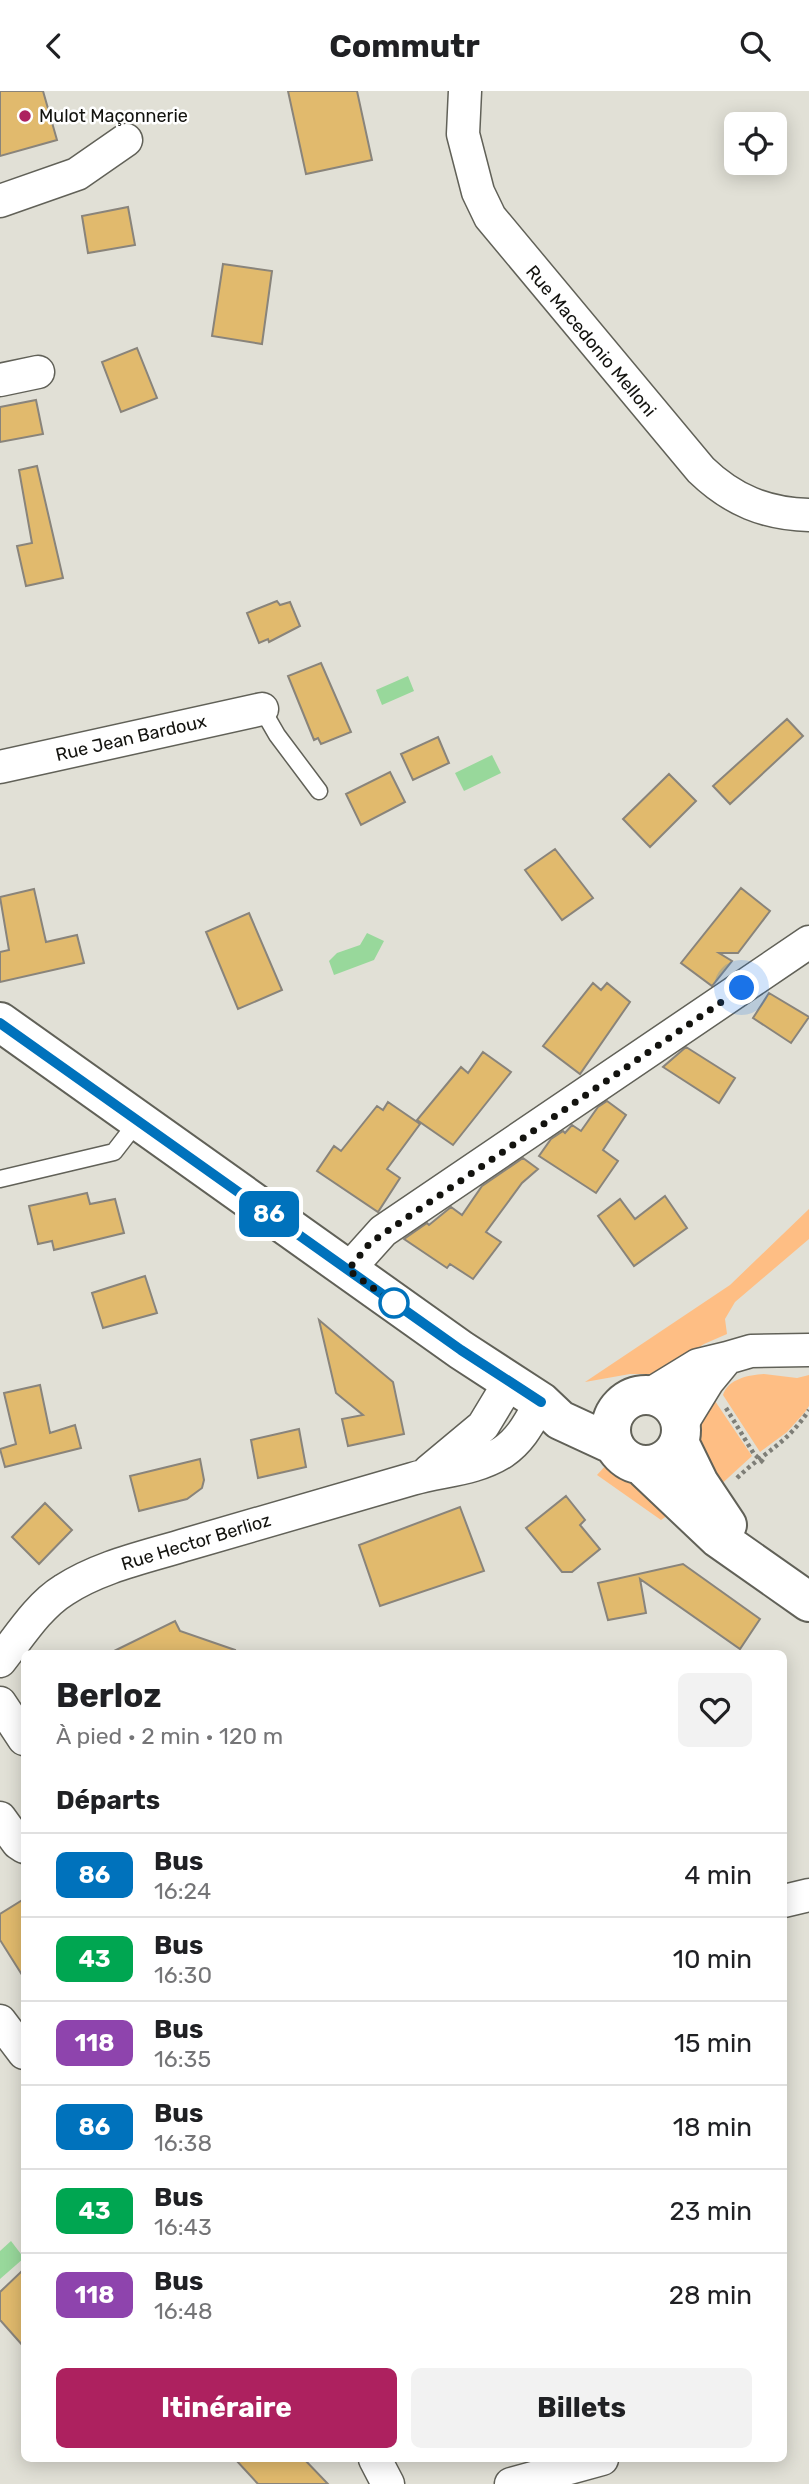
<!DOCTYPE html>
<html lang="fr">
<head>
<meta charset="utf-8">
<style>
	body { margin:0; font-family:Rubik,sans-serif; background:#f2f2f2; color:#202124; height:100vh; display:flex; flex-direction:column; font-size:26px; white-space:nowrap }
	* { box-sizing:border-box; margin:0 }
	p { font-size:23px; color:#757577 }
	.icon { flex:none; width:38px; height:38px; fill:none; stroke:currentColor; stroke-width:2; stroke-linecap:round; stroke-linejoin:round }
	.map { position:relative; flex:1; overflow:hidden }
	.side { position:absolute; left:21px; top:1559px; width:766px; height:812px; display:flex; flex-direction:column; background:#fff; border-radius:10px; box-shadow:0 4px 18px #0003 }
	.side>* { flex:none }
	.badge { padding:0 14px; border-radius:10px; font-size:24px; line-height:46px }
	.tools { position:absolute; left:724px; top:21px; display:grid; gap:14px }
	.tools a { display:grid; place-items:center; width:63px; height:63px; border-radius:10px; background:#fff; box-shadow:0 4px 18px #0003; font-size:35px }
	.you { position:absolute; width:35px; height:35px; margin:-18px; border:5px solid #fff; border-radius:50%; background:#1a73e8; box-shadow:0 0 0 10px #1a73e833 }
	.map>.badge { position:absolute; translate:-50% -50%; box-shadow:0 0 0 4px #fff }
	h2 { padding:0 35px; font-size:26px; line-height:63px }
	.round { display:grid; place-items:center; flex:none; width:74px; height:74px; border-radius:10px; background:#f2f2f2 }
	.head { display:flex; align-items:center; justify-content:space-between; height:119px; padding:0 35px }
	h1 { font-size:33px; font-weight:700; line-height:52px }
	.button { display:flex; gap:14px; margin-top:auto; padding:14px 35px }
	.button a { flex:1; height:80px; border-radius:10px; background:#ad215f; color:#fff; font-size:28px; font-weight:700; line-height:80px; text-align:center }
	.button a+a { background:#f2f2f2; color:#202124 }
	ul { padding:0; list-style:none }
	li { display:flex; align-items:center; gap:21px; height:84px; padding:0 35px; border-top:2px solid #e0e0e0 }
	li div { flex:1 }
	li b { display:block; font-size:26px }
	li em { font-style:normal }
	li .badge { min-width:77px; font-weight:700; text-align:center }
	header { display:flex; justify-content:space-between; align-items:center; height:91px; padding:0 35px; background:#fff; font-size:32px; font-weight:700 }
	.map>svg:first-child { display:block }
	.green { fill:#febe84 }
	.water { fill:#98d89b }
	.building { fill:#e1ba6d; stroke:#89847b; stroke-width:2 }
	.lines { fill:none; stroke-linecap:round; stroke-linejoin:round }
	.lane-casing { stroke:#616158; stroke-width:19 }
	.street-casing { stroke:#616158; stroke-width:35 }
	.secondary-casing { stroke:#616158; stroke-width:42 }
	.path { stroke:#7e7e77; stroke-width:4.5; stroke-dasharray:3.5 3.5; stroke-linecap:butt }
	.lane { stroke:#fff; stroke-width:16 }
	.street { stroke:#fff; stroke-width:32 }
	.secondary { stroke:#fff; stroke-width:38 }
	.line-casing { stroke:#fff; stroke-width:16 }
	.line { stroke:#0072bc; stroke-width:10 }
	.walk { stroke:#13130f; stroke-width:7; stroke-dasharray:0 12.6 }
	.poi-dot { fill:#ad215f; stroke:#fff; stroke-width:2.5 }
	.stop-dot { fill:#fff; stroke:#0072bc; stroke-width:3.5 }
	.labels { text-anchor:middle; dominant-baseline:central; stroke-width:5; stroke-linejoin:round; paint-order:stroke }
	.poi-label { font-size:18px; fill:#13130f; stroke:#fff; text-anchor:start }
	.street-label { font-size:18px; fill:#13130f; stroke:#fff }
</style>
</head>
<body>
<header><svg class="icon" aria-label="back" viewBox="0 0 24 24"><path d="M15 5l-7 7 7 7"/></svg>Commutr<svg class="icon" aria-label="search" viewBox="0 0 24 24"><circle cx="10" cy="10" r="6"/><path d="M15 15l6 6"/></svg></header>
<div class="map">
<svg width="809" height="2393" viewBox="0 0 809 2393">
	<rect width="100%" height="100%" fill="#e1e0d6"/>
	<path class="green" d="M809,1118V1148L735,1211L725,1228L727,1243L704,1253L659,1283H630L585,1291L730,1194Z
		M764,1283L797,1287L809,1284V1315L805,1321L787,1341L760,1361L723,1304C728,1288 748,1284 764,1283Z
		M711,1304L752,1365L717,1397L697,1345Z
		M607,1373L627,1388L640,1392L674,1420L661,1429L597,1384Z"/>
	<path class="water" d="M408,585L414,600L382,614L376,599Z
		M492,664L501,682L464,700L455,682Z
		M367,842L384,850L374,869L334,884L329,870L337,862L360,854Z
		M11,2150L24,2167L0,2188V2160Z"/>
	<path class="building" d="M0,0H43L57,49L0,65Z
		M288,0H357L372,69L306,83Z
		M128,116L135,154L88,162L82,125Z
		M223,173L272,180L262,253L212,245Z
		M137,257L157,307L121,321L102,271Z
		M36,309L43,343L0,351V316Z
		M37,375L63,487L26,495L17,455L32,452L19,379Z
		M277,510L280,514L290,511L300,535L269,551L268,548L259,552L247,522Z
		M321,572L351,641L321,653L318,647L314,649L288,585Z
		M787,628L803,645L730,713L713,695Z
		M438,646L449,672L413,689L401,663Z
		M390,681L405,711L361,734L346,703Z
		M669,683L696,710L650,756L623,728Z
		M555,758L593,807L562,829L525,779Z
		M741,797L770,820L738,862H719L732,870L712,895L681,872Z
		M34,798L46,851L77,844L84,872L0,891V861L9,859L0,806Z
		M249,822L282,899L238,918L206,841Z
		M593,892L601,899L607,892L630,911L580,983L543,955Z
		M769,902L809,926L791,952L753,927Z
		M686,956L735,987L719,1012L663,976Z
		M483,961L511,981L453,1054L417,1029L461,976L468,982Z
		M607,1010L626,1024L603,1059L618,1070L596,1102L539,1065L551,1048L563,1040L565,1042L572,1034L581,1040L598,1016Z
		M388,1011L420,1033L387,1078L400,1087L378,1121L317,1080L334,1055L341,1060L377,1015L383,1019Z
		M523,1067L538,1078L522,1092L486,1141L501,1151L473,1188L450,1173L447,1177L404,1148L427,1132L429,1134L451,1116L462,1124L482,1095Z
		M87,1102L90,1113L115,1108L124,1142L54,1159L52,1150L38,1153L29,1115Z
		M665,1105L687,1137L634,1175L598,1125L620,1108L635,1128Z
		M145,1185L157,1222L103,1237L92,1202Z
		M319,1229L393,1291L404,1343L348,1355L342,1328L363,1324L336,1302Z
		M40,1294L50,1342L75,1334L81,1357L5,1376L0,1358L16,1353L4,1302Z
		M299,1338L306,1376L258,1387L251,1349Z
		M200,1368L204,1389L202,1397L187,1408L139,1420L130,1385Z
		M566,1405L585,1429L580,1434L600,1458L572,1481H562L526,1437Z
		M45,1412L72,1439L39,1473L12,1446Z
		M460,1416L484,1480L380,1515L359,1454Z
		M683,1473L760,1528L740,1558L640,1488L646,1522L608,1529L598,1492Z
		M175,1530L180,1540L235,1559L234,1563H108Z
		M24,1808V1887L0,1849V1823Z
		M24,2178V2256L0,2229V2201Z
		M235,2368H304L328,2393H258Z"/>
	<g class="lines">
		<defs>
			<path id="lane" d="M262,618L277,644L319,700
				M0,1088L114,1061L138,1030"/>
			<path id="street" d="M465,0L463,43L478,101L490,126L701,379C732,409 766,423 809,424
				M0,110L77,83L126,49
				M0,289L38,281
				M0,676L262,618
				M348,1179L383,1140L809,851
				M727,1267L751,1260L809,1259
				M649,1304L698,1274L727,1267L708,1290L681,1334
				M429,1380L483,1335L509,1292
				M0,1570C19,1546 38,1515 64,1499C101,1475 146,1466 188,1453C262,1431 337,1410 412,1388C443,1379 475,1379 503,1361C522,1348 530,1330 541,1311
				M0,1612L24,1648
				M0,1727L18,1752L24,1756
				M784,1810L809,1804
				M0,1930L24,1962
				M375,2368L388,2393
				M511,2393L602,2368"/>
			<path id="secondary" d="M0,931L461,1259L541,1311L560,1329L614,1354
				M611 1339a35 35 0 1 1 70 0a35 35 0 1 1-70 0Z
				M679,1351L699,1392L727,1434
				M641,1374L718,1447L809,1511"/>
		</defs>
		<use href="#lane" class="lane-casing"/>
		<use href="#street" class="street-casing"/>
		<use href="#secondary" class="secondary-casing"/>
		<path class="path" d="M726,1317L754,1363L765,1373
			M737,1387C764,1361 787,1353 809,1319"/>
		<use href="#lane" class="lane"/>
		<use href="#street" class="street"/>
		<use href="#secondary" class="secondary"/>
	</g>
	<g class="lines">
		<defs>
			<path id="line" d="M0,932L461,1259L541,1311"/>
		</defs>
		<use href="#line" class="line-casing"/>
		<use href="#line" class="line"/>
		<path class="walk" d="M394,1212L348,1179L370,1152L742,897"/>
	</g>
	<circle class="poi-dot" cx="25" cy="25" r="7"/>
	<circle class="stop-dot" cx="394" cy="1212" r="14"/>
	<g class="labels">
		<g class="poi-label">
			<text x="39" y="25">Mulot Maçonnerie</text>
		</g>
		<g class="street-label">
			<text transform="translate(591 250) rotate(50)">Rue Macedonio Melloni</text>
			<text transform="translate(131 647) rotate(-13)">Rue Jean Bardoux</text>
			<text transform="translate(196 1451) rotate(-17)">Rue Hector Berlioz</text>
		</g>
	</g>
</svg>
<div class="tools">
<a><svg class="icon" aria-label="locate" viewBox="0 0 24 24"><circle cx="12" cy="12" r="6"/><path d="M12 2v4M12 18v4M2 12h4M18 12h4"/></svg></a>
</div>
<div class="you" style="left:742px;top:897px"></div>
<b class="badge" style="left:269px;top:1123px;background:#0072bc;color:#fff">86</b>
<section class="side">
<div class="head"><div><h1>Berloz</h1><p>À pied · 2 min · 120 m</p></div><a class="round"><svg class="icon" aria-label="heart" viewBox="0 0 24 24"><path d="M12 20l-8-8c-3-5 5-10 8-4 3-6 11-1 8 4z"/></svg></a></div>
<h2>Départs</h2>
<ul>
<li><span class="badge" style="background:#0072bc;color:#fff">86</span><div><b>Bus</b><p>16:24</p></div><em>4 min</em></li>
<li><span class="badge" style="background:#00a651;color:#fff">43</span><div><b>Bus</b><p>16:30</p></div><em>10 min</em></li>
<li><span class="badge" style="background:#8e44ad;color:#fff">118</span><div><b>Bus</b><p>16:35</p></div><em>15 min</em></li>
<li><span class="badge" style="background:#0072bc;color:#fff">86</span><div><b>Bus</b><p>16:38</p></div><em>18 min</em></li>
<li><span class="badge" style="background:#00a651;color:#fff">43</span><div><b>Bus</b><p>16:43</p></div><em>23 min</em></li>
<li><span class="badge" style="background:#8e44ad;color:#fff">118</span><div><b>Bus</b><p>16:48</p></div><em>28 min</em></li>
</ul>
<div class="button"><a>Itinéraire</a><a>Billets</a></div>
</section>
</div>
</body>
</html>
